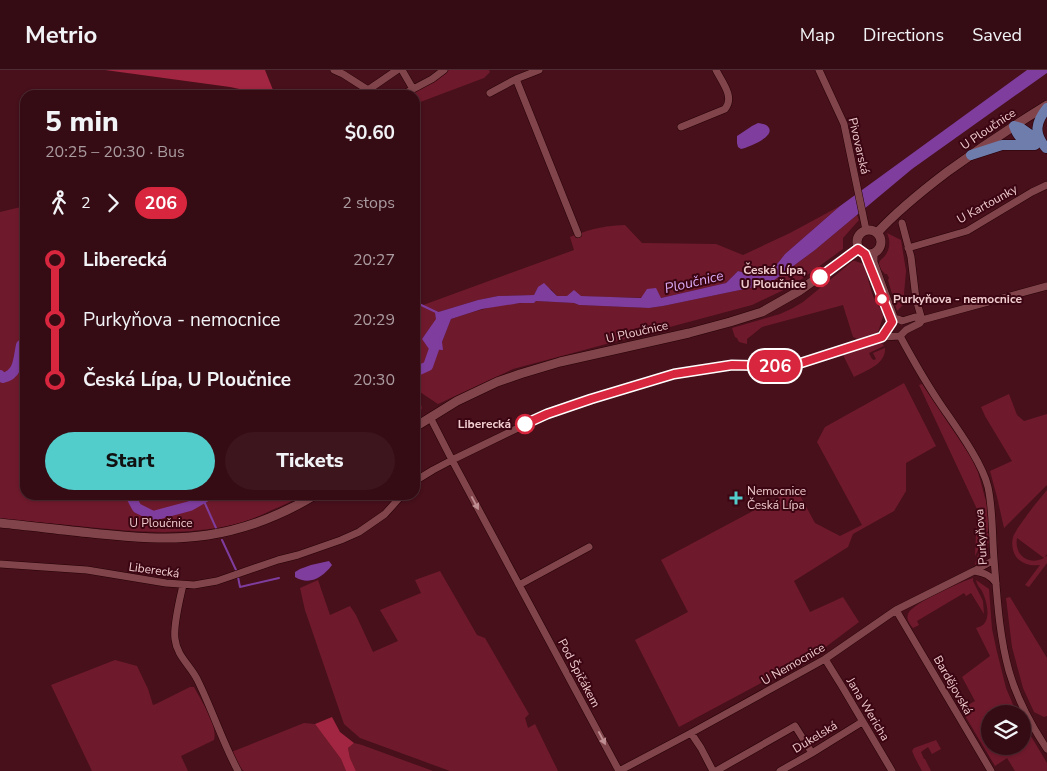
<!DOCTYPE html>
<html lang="en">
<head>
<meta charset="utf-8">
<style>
	body { margin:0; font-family:"Nunito Sans",sans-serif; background:#3d151d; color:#f1f3f6; height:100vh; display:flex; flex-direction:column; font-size:19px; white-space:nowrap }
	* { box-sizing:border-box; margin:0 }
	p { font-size:16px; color:#aa9ba0 }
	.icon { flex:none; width:28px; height:28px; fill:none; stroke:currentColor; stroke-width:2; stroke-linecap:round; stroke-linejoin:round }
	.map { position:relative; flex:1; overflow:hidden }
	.details { position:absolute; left:20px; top:20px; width:400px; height:410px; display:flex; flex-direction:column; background:#350c14; border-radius:15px; box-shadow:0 1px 4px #0004,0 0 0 1px #4f2c34 }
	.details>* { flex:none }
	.badge { padding:0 10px; border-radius:16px; font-size:18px; line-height:32px }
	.buttons { position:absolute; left:981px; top:635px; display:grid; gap:10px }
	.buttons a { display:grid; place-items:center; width:50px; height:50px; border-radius:50%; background:#350c14; box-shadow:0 1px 4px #0004,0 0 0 1px #4f2c34; font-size:25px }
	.map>.badge { position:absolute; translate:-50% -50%; box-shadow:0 0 0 2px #fff }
	.legs { display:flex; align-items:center; gap:8px; height:55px; padding:0 25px; font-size:16px }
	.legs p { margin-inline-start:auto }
	.headline { display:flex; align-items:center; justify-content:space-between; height:85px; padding:0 25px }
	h1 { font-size:28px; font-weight:800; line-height:38px }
	.primary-button { display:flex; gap:10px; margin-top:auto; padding:10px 25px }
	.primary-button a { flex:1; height:58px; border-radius:30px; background:#53cdcb; color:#111; font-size:20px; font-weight:800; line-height:58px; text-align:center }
	.primary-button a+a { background:#3d151d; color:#f1f3f6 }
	ul { padding:0 25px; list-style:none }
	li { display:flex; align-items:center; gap:18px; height:60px; font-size:19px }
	li i { display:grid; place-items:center; width:8px; height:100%; margin:0 6px; background:currentColor }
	li i::after { content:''; width:12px; height:12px; margin:-6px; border:4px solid; border-radius:50%; background:#350c14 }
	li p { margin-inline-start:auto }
	li:first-child i { background:linear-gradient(#0000 50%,currentColor 0) }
	li:last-child i { background:linear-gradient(currentColor 50%,#0000 0) }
	header { display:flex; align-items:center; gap:30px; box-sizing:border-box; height:70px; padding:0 25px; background:#350c14; border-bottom:1px solid #4f2c34 }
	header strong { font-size:24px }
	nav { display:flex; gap:28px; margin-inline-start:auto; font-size:18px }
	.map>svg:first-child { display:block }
	.green { fill:#6f1a2c; fill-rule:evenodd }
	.forest { fill:#a22641 }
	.water { fill:#7f3d9e }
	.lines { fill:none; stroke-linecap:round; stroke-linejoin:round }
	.stream { stroke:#7f3d9e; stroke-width:2 }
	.river { stroke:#7f3d9e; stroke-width:10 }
	.street-casing { stroke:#260107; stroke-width:8 }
	.secondary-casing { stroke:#260107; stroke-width:10 }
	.primary-casing { stroke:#260107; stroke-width:11 }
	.street { stroke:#81444b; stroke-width:7 }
	.secondary { stroke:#81444b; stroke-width:9 }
	.primary { stroke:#6f7dad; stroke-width:10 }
	.oneway { fill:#be8e92 }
	.line-1-casing { stroke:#fff; stroke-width:11 }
	.line-1 { stroke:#d7263d; stroke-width:8 }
	.stop-1-dot { fill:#fff; stroke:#d7263d; stroke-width:2.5 }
	.poi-dot { fill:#53cdcb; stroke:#3b0512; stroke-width:2 }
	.labels { text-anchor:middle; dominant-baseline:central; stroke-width:4; stroke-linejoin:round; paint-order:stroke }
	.street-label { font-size:12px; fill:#efcbcd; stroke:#3b0512 }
	.stop-label { font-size:12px; font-weight:bold; fill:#efcbcd; stroke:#3b0512; text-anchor:end }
	.poi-label { font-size:12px; fill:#efcbcd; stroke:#3b0512; text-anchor:start }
	.water-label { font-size:14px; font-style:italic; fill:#d9a8f2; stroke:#3b0512 }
</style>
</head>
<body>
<header>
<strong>Metrio</strong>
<nav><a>Map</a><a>Directions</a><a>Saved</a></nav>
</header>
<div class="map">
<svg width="1047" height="701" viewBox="0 0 1047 701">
	<rect width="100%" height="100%" fill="#47101b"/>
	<path class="green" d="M449,0H489L490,2L484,8L415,34V25H408L427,15Z
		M25,136V425H302C293,431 282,436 272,440C260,446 248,451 236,454C187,466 137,462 88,457C58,454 29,451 0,449V142Z
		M840,136L785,184L774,198L763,204L757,206L738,201L726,213L661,228L557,226L551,219L538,217L534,225L498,226L478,230L435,243L437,249L422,269L442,272L451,249C479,240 504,232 534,233L536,231L574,233L579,235L649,238L663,236L769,214L815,180L857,145L859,150L843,168V179L792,216L752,235L513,299L438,334L417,320L422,338L418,346L415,348V238L574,180L570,167C591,159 602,156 625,155L642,173L716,174L743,185L790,163Z
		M887,163L901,170L906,201L903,235L897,241L888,210L889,208L887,204H885C883,202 878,197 879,193C879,191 882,189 884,187C890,180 891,172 887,163Z
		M853,191H855L864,194C867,204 872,227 877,234C879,237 882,240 884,244L878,262L876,263L858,269L853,267L843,235L762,257L747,269V274L739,272L737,268L735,267L732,258L780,244L793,238L803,232Z
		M879,273H882L884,276L869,283L872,289L874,290L876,289L873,283L885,278C886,294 867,300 854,307L843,285Z
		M904,313L936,376L906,393V421L894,441L853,464L848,477L794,511L810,542L843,527L859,552L819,582L679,657L635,570L688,542L661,490L796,418L815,453L840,466L862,455L817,372L825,357Z
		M922,314L971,387L978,402L987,435L989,458L987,463L989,464C989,477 986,487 975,495L976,490L986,464L975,486L977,439L919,315Z
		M1009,324L1017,345L1024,351L1047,344V415L1004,458L997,427L990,401L1012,391L985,346L981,337Z
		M1047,420V484L1045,487L1047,486V493L1029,517L1025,515L1040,495C1032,496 1025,495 1018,489C1013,484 1011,475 1013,467C1016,458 1040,428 1047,420ZM1017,468L1044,488C1028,496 1014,485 1017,468Z
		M440,501L477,565L485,568L529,644L525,648L528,658L535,654L558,701H450L360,668L344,654L305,540L300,518L318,510L330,545L350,536L356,545L373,582L398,571L380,540L421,523L415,510Z
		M973,508V511L983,531L984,544L971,523L966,526L964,523L917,551L919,555L913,558C910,554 906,550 908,544C912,533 961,512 973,508Z
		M976,510L989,519L992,559L997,582L1006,618L1017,644H990V676H1022L1023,653L1047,693V701H1015L1007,688L995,696L961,639L975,631L962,607L990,586L976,558C979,557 982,556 984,554C991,546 986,529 982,521C979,517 977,515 976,510Z
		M1010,527L1047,588V646L1044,647L1034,642L1023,618L1012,577L1006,528Z
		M115,590L137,596L148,619L153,635L156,634L190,617H194C201,631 218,654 214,670L181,686L188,701H92L51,615Z
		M304,653L315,654L341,689L346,701H244L237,695L229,683Z
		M936,670L941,679L932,684L928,677L921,682L924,689H925L931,701H922L915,688L912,681L914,678Z
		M354,673L362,675L433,701H356L350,688L348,678Z"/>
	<path class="forest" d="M105,0H265L275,25H268L230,17Z
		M332,647L340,662L354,673L348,678L350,688L356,701H346L341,689L315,654Z"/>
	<path class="water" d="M1027,0H1047V3L912,99L815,180L769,214L663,236L649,238L579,235L574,233L536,231L534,233H520L482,239L451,249L442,272L443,280L429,279L422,269L436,249L435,243L478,230L498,226L534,225L538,217L544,213L557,226H567L574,220L581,226L641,228L647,219L656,218L661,228L726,213L738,201L757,206L763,204L774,198L785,184L840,136Z
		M758,53C762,54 767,54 769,58C774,67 749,77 741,79L738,77L737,73V66L752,56Z
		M329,491L332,495C323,507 310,516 295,507V502L300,499L311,495Z"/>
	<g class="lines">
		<path class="stream" d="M415,232L438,243
			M203,429L216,458
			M222,470L236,500
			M238,507L240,517L279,508"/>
		<path class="river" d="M415,302L428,296L434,279L435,268
			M0,305L3,308C19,304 18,289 21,275L25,273
			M130,425L137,438L153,446L190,436L209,425"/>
		<defs>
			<path id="street" d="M334,0L343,4L376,25
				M402,0L413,19
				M819,0L844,54L866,160
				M516,9L578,164
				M368,20L397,0
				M490,23L516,9L539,0
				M402,25L432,9L444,0
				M681,57L725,39C735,27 722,12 716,0
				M902,153L911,187L916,229L922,250
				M908,178L967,161L1032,122L1047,115
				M874,183V192L895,250
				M865,184L891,252
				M900,266C913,290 926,313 941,335C956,357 982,392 988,417C993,440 992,465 994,489C997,526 999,565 1009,601C1017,629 1031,655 1047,679
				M882,267L890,253L893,250L898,249L902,251L915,247L922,250
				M430,347L452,390L619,701
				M415,411L433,400L452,390L547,344L643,312L674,304L732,295L772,297L801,293L882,267L900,266L906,260L920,253L922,250L1047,216
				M0,494L87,500L166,513L194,515L217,511L278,490L298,485L341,470L359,462L385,444L402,425
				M974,501C985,503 990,505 996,513
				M183,515C180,528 173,556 175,569C177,586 189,594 197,609C212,639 222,671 238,701
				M519,515L589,477
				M896,540L991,701
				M825,589L843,618L892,701
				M691,663L701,678L713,701
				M619,701L691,663L825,589L896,540L974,501L994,490
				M716,701L795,656L812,683
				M780,701L812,683L862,652"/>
			<path id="secondary" d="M857 172a12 12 0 1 1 24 0a12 12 0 1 1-24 0Z
				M877,163C898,140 922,121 947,102C980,78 1013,56 1047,35
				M415,357L457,331L497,312L520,304L560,292L689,263L730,252L762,242L799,221L858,179
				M0,453C30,456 61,460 91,463C130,467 169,471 208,465C246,459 282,445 315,425"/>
			<path id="primary" d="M1014,56C1017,65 1021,70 1031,74
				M1014,56L1021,58L1041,72
				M1046,78C1033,63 1036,52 1047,38
				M971,85L1002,75H1035"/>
		</defs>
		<use href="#street" class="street-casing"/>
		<use href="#secondary" class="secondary-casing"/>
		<use href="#primary" class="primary-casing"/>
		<use href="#street" class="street"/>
		<use href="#secondary" class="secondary"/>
		<use href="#primary" class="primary"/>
	</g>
	<defs><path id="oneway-solid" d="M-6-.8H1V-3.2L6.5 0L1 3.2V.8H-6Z" transform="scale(1.25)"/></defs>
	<g class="oneway">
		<use href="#oneway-solid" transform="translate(475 433) rotate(62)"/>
		<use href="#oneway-solid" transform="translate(602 668) rotate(62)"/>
	</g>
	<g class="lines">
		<defs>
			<path id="line-1" d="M525,354L547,344L591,329L674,304L732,295L772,296L801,293L882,267L892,252L865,184L858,179L820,207"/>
		</defs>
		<use href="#line-1" class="line-1-casing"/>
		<use href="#line-1" class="line-1"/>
	</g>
	<g class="stop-1-dot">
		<circle cx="820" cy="207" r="9"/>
		<circle cx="882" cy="229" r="6"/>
		<circle cx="525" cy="354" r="9"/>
	</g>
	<path class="poi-dot" d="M733.5 420.5h5v5h5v5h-5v5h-5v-5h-5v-5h5z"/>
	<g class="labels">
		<g class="street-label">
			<text transform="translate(988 59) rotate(-34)">U Ploučnice</text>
			<text transform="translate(859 76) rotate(77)">Pivovarská</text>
			<text transform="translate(987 134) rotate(-29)">U Kartounky</text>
			<text transform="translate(637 262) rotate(-13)">U Ploučnice</text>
			<text x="161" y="453">U Ploučnice</text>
			<text transform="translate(981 467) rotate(-94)">Purkyňova</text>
			<text transform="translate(154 500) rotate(8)">Liberecká</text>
			<text transform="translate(793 594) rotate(-30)">U Nemocnice</text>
			<text transform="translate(579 603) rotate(62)">Pod Špičákem</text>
			<text transform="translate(953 615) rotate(60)">Bardějovská</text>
			<text transform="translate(868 639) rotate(59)">Jana Wericha</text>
			<text transform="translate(815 667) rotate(-31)">Dukelská</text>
		</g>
		<g class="stop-label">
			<text x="806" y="200">Česká Lípa,<tspan x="806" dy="14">U Ploučnice</tspan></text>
			<text x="893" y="229" text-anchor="start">Purkyňova - nemocnice</text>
			<text x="511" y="354">Liberecká</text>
		</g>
		<g class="poi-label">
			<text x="747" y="421">Nemocnice<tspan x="747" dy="14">Česká Lípa</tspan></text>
		</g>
		<g class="water-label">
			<text transform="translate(694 212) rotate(-13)">Ploučnice</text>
		</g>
	</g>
</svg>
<div class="buttons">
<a><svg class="icon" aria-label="layers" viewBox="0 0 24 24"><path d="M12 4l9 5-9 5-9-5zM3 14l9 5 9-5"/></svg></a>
</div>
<b class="badge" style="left:775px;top:296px;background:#d7263d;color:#fff">206</b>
<section class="details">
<div class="headline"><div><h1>5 min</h1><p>20:25 – 20:30 · Bus</p></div><b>$0.60</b></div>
<div class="legs"><svg class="icon" aria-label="walk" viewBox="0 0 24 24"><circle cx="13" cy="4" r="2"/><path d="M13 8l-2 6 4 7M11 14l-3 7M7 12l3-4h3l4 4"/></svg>2<svg class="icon" aria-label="forward" viewBox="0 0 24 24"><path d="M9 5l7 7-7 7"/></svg><b class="badge" style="background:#d7263d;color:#fff">206</b><p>2 stops</p></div>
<ul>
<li><i style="color:#d7263d"></i><b>Liberecká</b><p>20:27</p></li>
<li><i style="color:#d7263d"></i><span>Purkyňova - nemocnice</span><p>20:29</p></li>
<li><i style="color:#d7263d"></i><b>Česká Lípa, U Ploučnice</b><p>20:30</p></li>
</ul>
<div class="primary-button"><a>Start</a><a>Tickets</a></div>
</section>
</div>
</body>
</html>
